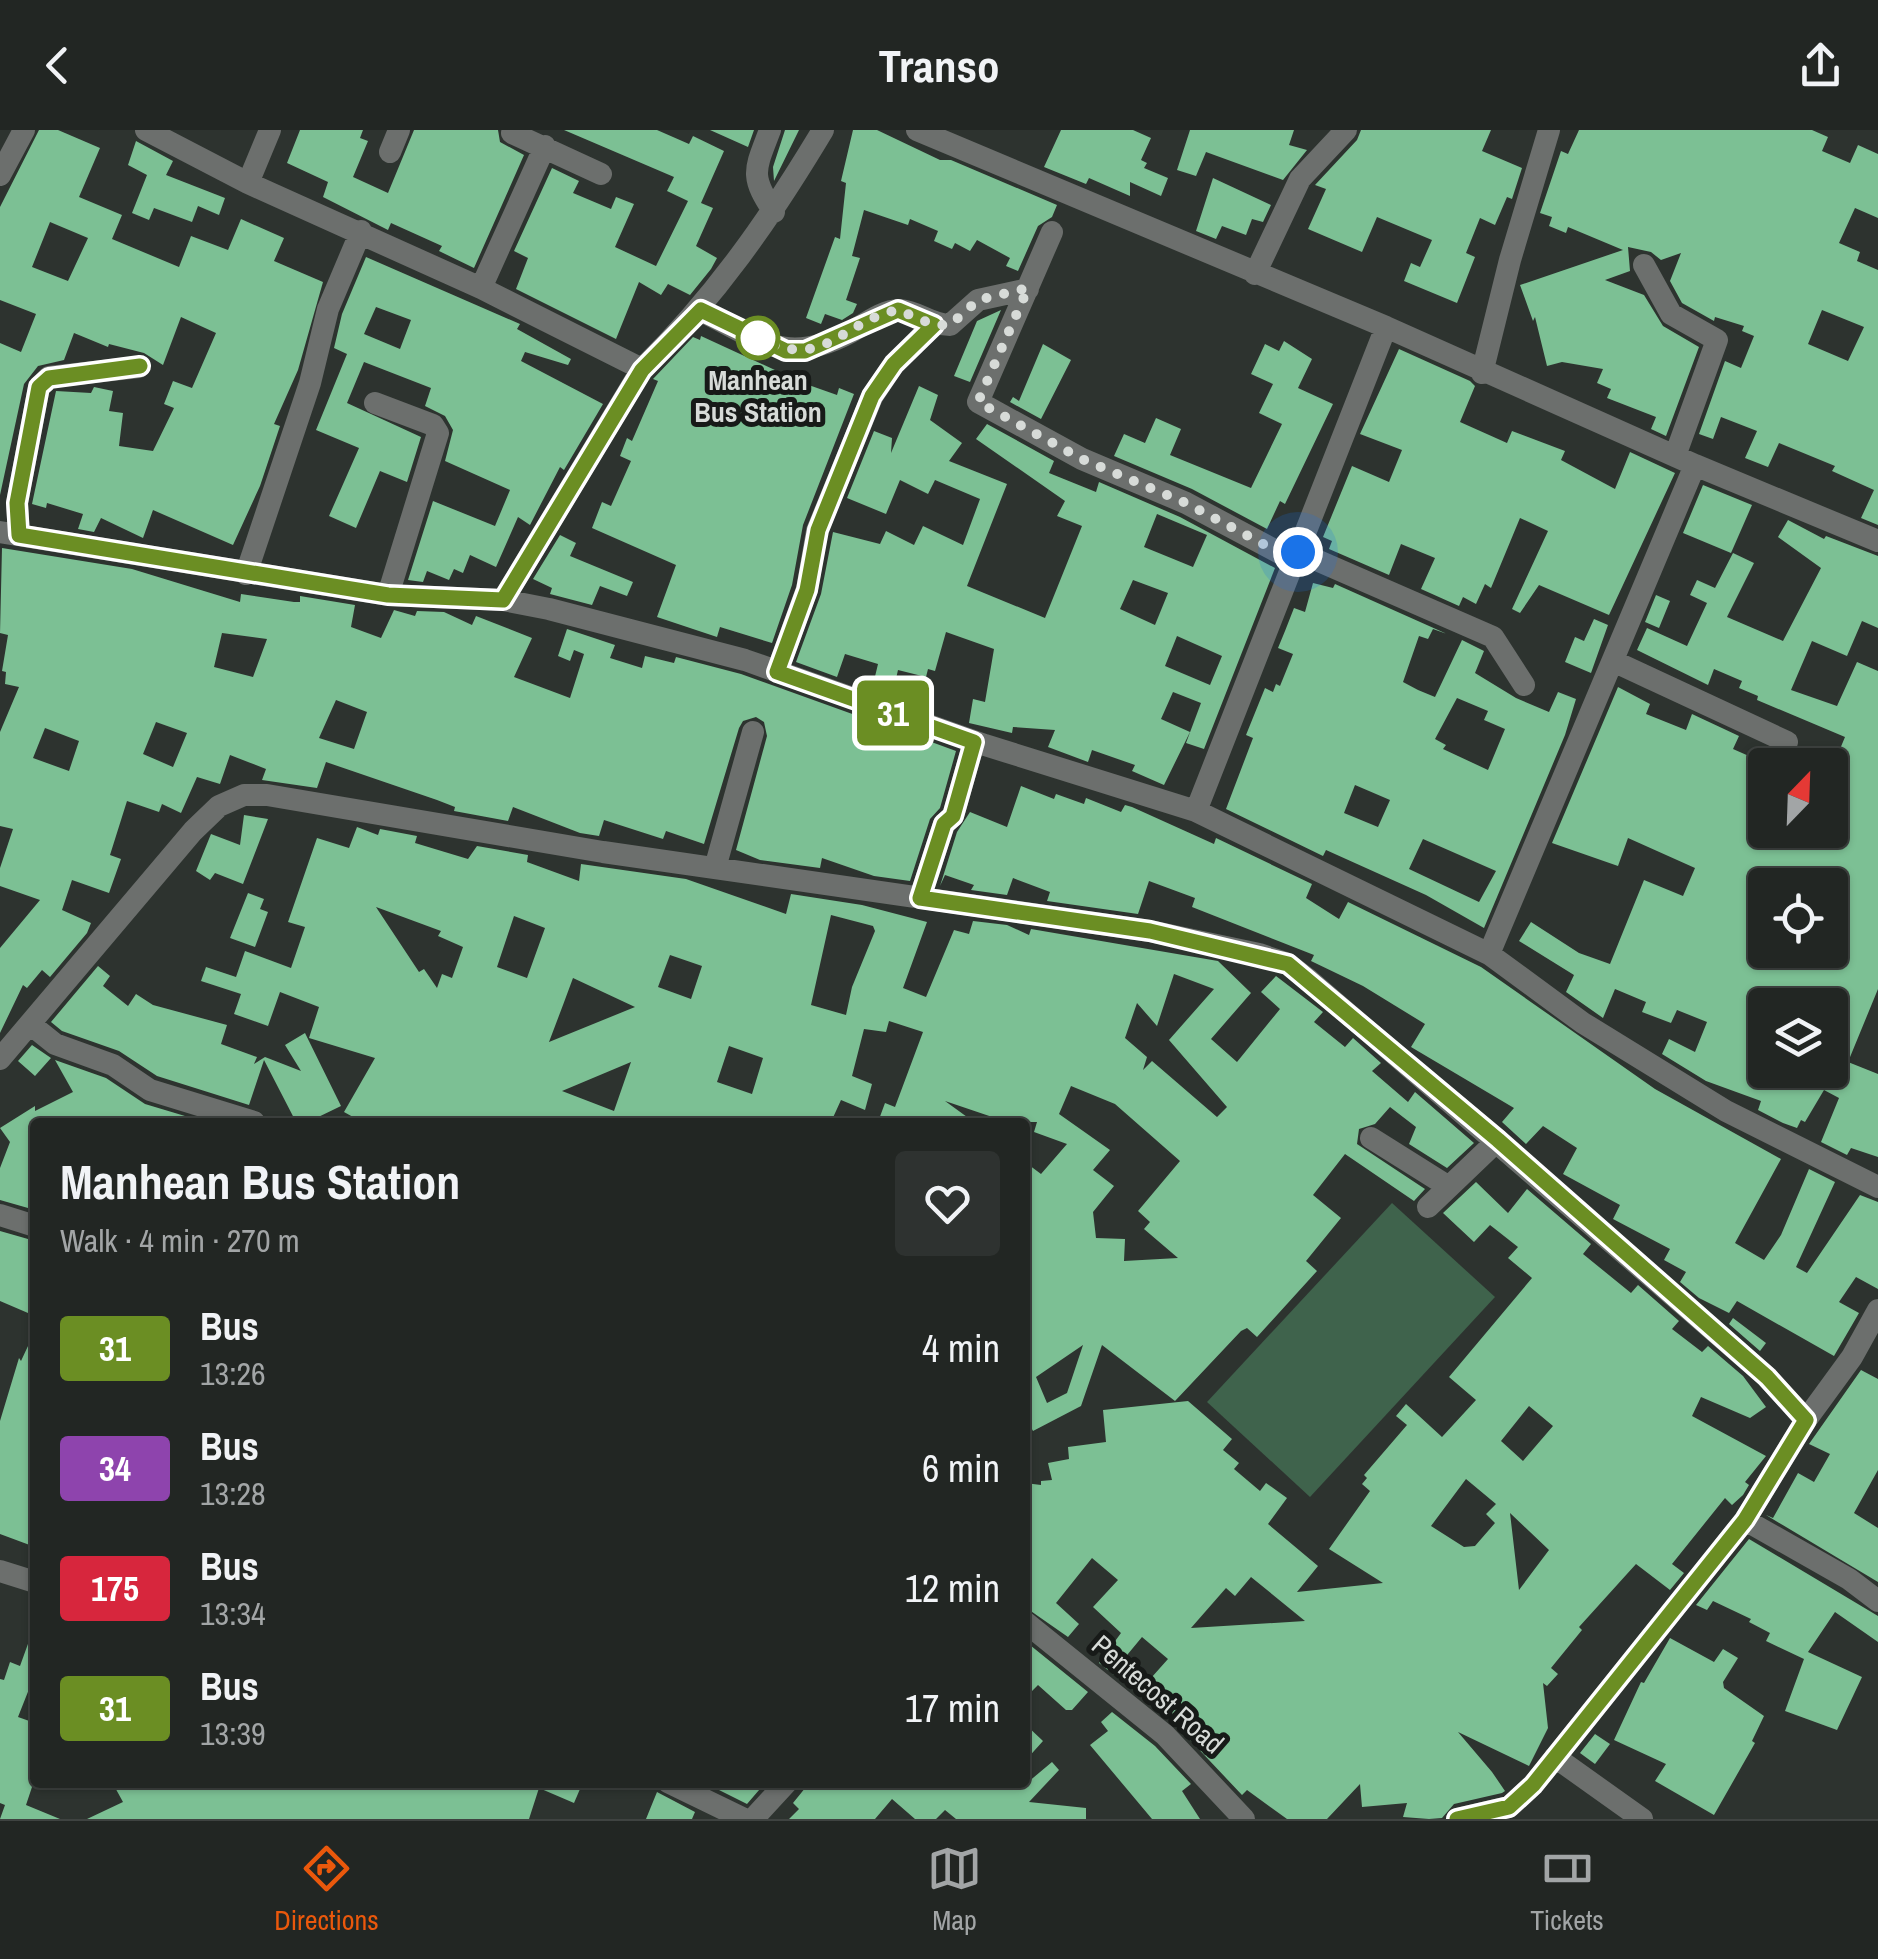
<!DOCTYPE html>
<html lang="en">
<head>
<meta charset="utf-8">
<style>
	body { margin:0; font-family:"Archivo Narrow",sans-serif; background:#2e3230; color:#f1f3f6; height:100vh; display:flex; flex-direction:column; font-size:38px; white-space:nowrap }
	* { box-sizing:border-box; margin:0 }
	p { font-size:32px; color:#a2a5a6 }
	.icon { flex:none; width:55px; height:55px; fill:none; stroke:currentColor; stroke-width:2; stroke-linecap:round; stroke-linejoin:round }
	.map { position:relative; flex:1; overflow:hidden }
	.drawer { position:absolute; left:30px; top:988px; width:1000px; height:670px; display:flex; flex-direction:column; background:#222623; border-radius:10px; box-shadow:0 2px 8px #0004,0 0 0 2px #3f4341 }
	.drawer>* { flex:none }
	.badge { padding:0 20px; border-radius:8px; font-size:35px; line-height:65px }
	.needle { width:65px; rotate:23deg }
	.fabs { position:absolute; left:1748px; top:618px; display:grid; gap:20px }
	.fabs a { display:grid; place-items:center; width:100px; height:100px; border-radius:10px; background:#222623; box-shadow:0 2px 8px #0004,0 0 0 2px #3f4341; font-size:50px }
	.you { position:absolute; width:50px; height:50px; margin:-25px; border:8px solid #fff; border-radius:50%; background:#1a73e8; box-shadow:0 0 0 15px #1a73e833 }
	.map>.badge { position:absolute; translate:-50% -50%; box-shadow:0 0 0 5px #fff }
	.round { display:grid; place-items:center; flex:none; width:105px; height:105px; border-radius:10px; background:#2e3230 }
	.overview { display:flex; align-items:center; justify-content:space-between; height:170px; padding:0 30px }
	h1 { font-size:48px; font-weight:800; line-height:75px }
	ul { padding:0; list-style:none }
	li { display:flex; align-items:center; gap:30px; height:120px; padding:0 30px }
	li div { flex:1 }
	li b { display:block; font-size:38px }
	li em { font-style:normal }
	li .badge { min-width:110px; font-weight:700; text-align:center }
	header { display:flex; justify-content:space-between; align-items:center; height:130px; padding:0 30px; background:#222623; font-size:45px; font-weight:800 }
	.menu { display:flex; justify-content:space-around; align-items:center; height:140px; border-top:2px solid #3f4341; background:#222623; font-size:28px; color:#a2a5a6 }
	.menu a { display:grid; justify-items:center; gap:5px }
	.menu .selected { color:#ea580c }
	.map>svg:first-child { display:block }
	.green { fill:#3f634c }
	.building { fill:#7cc094; fill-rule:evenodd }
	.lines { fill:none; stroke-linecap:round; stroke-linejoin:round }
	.minor { stroke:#6c6f6d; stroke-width:22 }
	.line-casing { stroke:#fff; stroke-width:22 }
	.line { stroke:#6b8e23; stroke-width:15 }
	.walk { stroke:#d7dbd8; stroke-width:10; stroke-dasharray:0 18 }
	.stop-dot { fill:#fff; stroke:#6b8e23; stroke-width:5 }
	.labels { text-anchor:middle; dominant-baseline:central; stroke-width:10; stroke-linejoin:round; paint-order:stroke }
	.stop-label { font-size:28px; font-weight:bold; fill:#d7dbd8; stroke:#171a18 }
	.street-label { font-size:28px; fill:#d7dbd8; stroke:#171a18 }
</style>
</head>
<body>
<header><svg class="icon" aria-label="back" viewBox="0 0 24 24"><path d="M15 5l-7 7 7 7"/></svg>Transo<svg class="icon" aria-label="share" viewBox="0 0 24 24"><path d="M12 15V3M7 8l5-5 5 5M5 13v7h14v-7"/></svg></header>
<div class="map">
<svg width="1878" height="1689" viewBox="0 0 1878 1689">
	<rect width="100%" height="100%" fill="#2d332f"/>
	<path class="green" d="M1392,1073L1495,1167L1310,1367L1207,1272Z"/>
	<path class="building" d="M39,0H58L100,18L79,67L122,85L112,109L179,137L191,106L228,120L241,89L284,108L274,131L323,152L298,240L274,294L280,296L260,356L233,415L153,380L143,408L101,388L94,402L78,399L83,384L47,373L46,378L32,374L56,261L91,263L94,257L113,261L109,281L123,283L119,316L153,321L174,278L164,274L173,251L192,258L216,203L181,187L163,235L144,223L109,214L108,217L74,203L64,230L38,236L24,254L0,365V213L21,222L36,184L0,170V77ZM50,92L88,108L68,151L32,137Z
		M300,0H363L360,8L368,11L353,47L388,63L414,0H498L500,12L524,25L474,138L439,121L442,116L391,93L388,100L323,67L328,52L287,33Z
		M564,0H657L689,14L693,6L724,21L701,73L713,78L696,116L717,128L711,139L690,165L668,154L661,165L639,152L616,209L516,159L528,128L514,121L552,38L579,51L573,63L611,79L616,67L634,74L615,117L656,136L688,71L667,61L674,47Z
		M710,0H754L748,17Z
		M785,0H799L774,51L773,37Z
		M853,0H877L940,30H951L1057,75L1052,87L1038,96L1018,141L1006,136L1010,128L977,110L970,121L955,113L952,119L934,111L938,101L910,89L908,95L864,80L852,126L860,128L846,170L857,174L853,183L842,190L825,184L821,194L806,188L835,107L840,109L846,53L841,51Z
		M1061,0H1133L1151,8L1141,30L1147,33L1144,38L1168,48L1161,66L1130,52V66L1089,48L1086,54L1044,37Z
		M1190,0H1294L1289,15L1307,20L1283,50L1206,22L1196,46L1177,40Z
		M1361,0H1491L1482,21L1522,38L1512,69L1507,67L1495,95L1480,88L1466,123L1475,127L1457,173L1404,151L1411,133L1420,137L1432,110L1377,87L1362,122L1308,99L1326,59L1315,55L1357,10Z
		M1579,0H1812L1828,7L1822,21L1850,33L1858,15L1878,24V88L1855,78L1839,113L1860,122L1857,131L1878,140V395L1861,388L1874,360L1832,341L1835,336L1779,313L1768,337L1745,328L1757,301L1721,287L1713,309L1699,304L1725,231L1741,238L1754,206L1742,201L1744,196L1715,187L1714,191L1682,173L1670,151L1681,123L1661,130L1651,122L1628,117L1630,141L1605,150L1644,165L1663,196L1699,217L1666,306L1651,299L1656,287L1607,268L1611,259L1597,253L1603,239L1562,232L1547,236L1535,187L1533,191L1520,155L1623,120L1568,97L1566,103L1549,96L1552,87L1540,83L1561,21L1568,24ZM1822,180L1864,197L1848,231L1808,214Z
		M136,11L173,31L166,45L225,68L219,85L198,76L192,92L154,78L149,90L132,83L147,45L128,35Z
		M1213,48L1271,75L1263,92L1252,89L1246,105L1222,96L1216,109L1196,101Z
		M366,127L520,194L517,199L571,229L568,235L525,222L521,231L603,274L564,340L560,337L530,395L518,387L496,437L470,425L463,443L454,439L449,450L427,441L423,452L408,450L433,371L495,396L510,360L445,331L453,300L445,286L425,276L431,258L364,232L347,273L421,307L407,352L380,341L356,398L329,386L359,318L316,300L347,224L334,218L342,184ZM376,177L411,190L400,219L364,204Z
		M1001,180L970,252L954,246L977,191Z
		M701,206L803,253L837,265L839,258L854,264L803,395L792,455L772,513L720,497L717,507L657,487L676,435L592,398L602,372L611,376L631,331L620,326L627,308L632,311L658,251L653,249L693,207L700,210Z
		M1284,211L1312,229L1298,258L1333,274L1285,374L1280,371L1267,399L1192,359L1114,326L1124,304L1145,313L1156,288L1181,299L1170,325L1251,358L1282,294L1259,283L1273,254L1251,244L1265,214L1279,221Z
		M1043,214L1071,230L1041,289L1010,272L1013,267L1019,271Z
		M1399,219L1470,251L1475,256L1460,292L1507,313L1512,301L1565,321L1561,330L1615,359L1630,322L1675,343L1609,485L1539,455L1520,483L1512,479L1548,401L1520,388L1491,458L1485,454L1476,474L1463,467L1459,476L1421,459L1435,428L1401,414L1389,445L1329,419L1332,411L1323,407L1352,336L1389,352L1402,320L1360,304Z
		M919,256L938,265L930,290L962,313L949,331L1007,354L967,456L1045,488L1082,396L1057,386L1065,371L976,309L987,294L1054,331L1049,343L1096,362L1099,352L1180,387L1275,438L1204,619L1186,613L1201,573L1173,562L1161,589L1190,602L1164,655L1132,641L1135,635L1092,620L1088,632L1048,617L1055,600L1013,597L1012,603L969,593L973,569L985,572L994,519L946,502L935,541L928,539L926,547L898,540L892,566L872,559L878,534L845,524L837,547L796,532L821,464L833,402L880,414L886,401L914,415L923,396L963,415L980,369L935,350L928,364L900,350L886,384L847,368L874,301L892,308L891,323ZM1157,384L1207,405L1193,437L1144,417ZM1133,450L1168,463L1155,495L1120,479ZM1177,506L1222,526L1210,555L1165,536Z
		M1703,355L1752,375L1731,423L1683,403Z
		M1788,390L1824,409L1826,406L1878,426V498L1862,491L1847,526L1812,511L1791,560L1837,576L1857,532L1878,541V859L1848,932L1878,944V1027L1851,1018L1847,1025L1821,1012L1839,968L1824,960L1805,992L1801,990L1797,998L1783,993L1758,980L1761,971L1706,951L1662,924L1669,909L1695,922L1707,892L1677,880L1671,893L1642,882L1646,872L1615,859L1603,888L1566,862L1574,845L1519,811L1531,792L1579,823L1610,834L1644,750L1683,766L1695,738L1628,708L1618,736L1552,713L1618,557L1650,574L1646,584L1686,600L1692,584L1739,606L1733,619L1767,634L1753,667L1765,672V700H1830V643L1845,607L1757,570L1758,566L1739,558L1742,551L1714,539L1708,555L1637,520L1647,498L1687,516L1707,473L1690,465L1697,450L1715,458L1733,423L1754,433L1727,487L1783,511L1821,438L1778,407ZM1765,755H1830V820H1765ZM1765,859L1807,875H1830V940H1765Z
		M560,405L576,413L570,426L633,452L627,466L600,456L592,475L550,464L552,458L533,449Z
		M2,418L132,439L240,472L241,464L294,472H300V466L355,475L351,497L381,508L394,480L415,486L417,481L444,482L472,495L476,486L532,508L514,547L570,568L584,524L574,520L570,531L558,526L567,499L615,515L610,528L642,538L645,526L674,533L676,527L741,544L894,599L892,605L924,617L926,610L956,621L940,678L930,689L910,751L874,746L822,728L820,738L760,730L736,720L767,606L764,592L756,587L743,591L739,598L704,714L666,701L663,709L604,690L599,706L580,703L513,677L508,691L454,681L455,677L437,670L326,632L317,658L262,650L266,639L230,625L220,654L197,647L181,683L162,674L159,682L127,671L110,725L121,729L109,763L72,750L62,780L91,793L87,803L50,847L42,840L27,858L23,855L0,903V818L40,770L0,756V738L13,699L0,696V602L19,557L5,554L6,542L2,541L8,505L0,503ZM222,503L267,509L253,547L214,537ZM336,570L367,582L354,619L319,608ZM156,592L187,603L173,637L143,624ZM45,598L79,611L69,641L33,628Z
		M1313,453L1333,458L1335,454L1447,504L1433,499L1428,509L1419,506L1403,552L1418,560L1435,567L1462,510L1484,521L1475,543L1516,568L1549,582L1558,562L1576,569L1565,605L1484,798L1426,765L1326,720L1323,726L1226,679L1253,608L1246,605L1265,558L1273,562L1276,554L1280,556L1293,524L1278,518L1285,501L1294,478L1305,482ZM1457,568L1488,581L1484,590L1505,599L1488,640L1443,619L1446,615L1435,609ZM1355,655L1390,670L1378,697L1344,683ZM1423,709L1496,741L1479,772L1409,739Z
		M1656,465L1670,471L1659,498L1645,492Z
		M1594,489L1608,495L1591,543L1565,532L1575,507L1584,511Z
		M1021,656L1054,669L1056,664L1084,674L1086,668L1121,682L1125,675L1132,677L1214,714L1216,708L1312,754L1306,768L1339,789L1348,772L1481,837L1655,959L1781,1029L1735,1113L1764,1130L1781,1105L1809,1039L1835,1052L1796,1137L1807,1143L1860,1065L1878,1072V1159L1856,1147L1839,1172L1859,1183L1834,1226L1737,1171L1729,1183L1699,1168L1680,1152L1686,1142L1664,1130L1670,1119L1613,1089L1620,1075L1563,1044L1577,1018L1543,996L1526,1014L1502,992L1514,978L1411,917L1425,894L1363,856L1311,831L1314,825L1192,777L1195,768L1149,751L1138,784L1047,771L1050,762L1013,748L1007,765L971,760L974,755L945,745L940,756L957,702L970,682L1007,697Z
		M244,685L268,689L243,754L215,743L210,750L196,741L211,704L240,715Z
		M357,697L378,705L380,699L417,706L415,713L468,729L477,716L528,725L527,732L579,751L581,734L686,749L786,784L791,764L862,775L927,792L903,858L926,867L954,800L969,804L973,791L1007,795L1029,805L1031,799L1218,831L1251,863L1211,909L1237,932L1280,879L1261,862L1276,846L1323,882L1314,892L1345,917L1353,908L1381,933L1372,941L1408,972L1415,962L1474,1013L1447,1038L1409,1014L1416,997L1390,977L1375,994L1359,999L1357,1014L1425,1059L1414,1071L1345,1024L1313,1065L1341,1088L1306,1131L1317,1141L1257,1207L1247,1198L1241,1201L1175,1271L1102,1215L1081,1276L1033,1301L1025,1286V1032L1041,1044L1067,1014L1034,1002L1037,992H1007L945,971L974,992H878L885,973L895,977L923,902L889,891L886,902L864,899L852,946L872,954L865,980L841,970L831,992H362L344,982L375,928L309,908L319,877L280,862L268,896L234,884L241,864L201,851L206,837L236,847L245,821L291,838L305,797L288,792L317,708L349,718ZM376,777L441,801L438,806L463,817L452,848L442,844L437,858L424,839L419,842ZM831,785L873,796L875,801L852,857L846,885L811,875ZM514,786L545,798L527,848L497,837ZM670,825L702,836L691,869L658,857ZM1174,844L1214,859L1169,910L1227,977L1217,987L1152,931L1143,940L1147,927L1125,908L1137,873L1157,896ZM573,848L635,877L549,912L563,875ZM729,916L763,928L752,964L717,952ZM631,932L614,981L562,961ZM1071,956L1115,974L1180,1031L1138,1081L1150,1092L1144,1099L1178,1128L1124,1131L1125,1109L1096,1108L1093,1082L1114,1056L1093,1040L1110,1020L1059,984ZM1083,1215L1067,1263L1047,1273L1036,1247Z
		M248,763L264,769L260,779L268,782L255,817L230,808Z
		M98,836L110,846L103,856L128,876L136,864L153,875L227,895L221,914L257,927L254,934L265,927L301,941L285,915L305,903L341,976L308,992H296L264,930L249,975L157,946L119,921L62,901L51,892Z
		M32,915L51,928L35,946L18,931Z
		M55,930L106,948L145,974L205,992H35V1080L0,1070V1038L10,1012L0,998L35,976V981L73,962Z
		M1476,1052L1508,1083L1527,1059L1591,1114L1583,1124L1631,1163L1638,1155L1679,1191L1672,1199L1702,1222L1708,1216L1743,1246L1766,1277L1750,1288L1701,1267L1692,1286L1766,1326L1745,1352L1749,1355L1743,1365L1732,1375L1725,1368L1672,1434L1684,1443L1670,1460L1636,1434L1579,1497L1582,1500L1551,1538L1558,1544L1547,1556L1543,1553L1548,1598L1529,1636L1458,1602L1492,1642L1505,1661L1502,1663L1454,1674L1442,1688L1429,1689L1403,1687L1407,1673L1362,1677L1360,1654L1327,1689H1287L1247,1660L1242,1665L1175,1594L1099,1533L1121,1503L1093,1477L1118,1450L1092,1428L1056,1473L1079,1494L1068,1507L1025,1477V1353L1041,1355V1351L1052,1350L1048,1333L1069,1329L1068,1317L1106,1312L1103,1280L1188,1271L1232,1309L1223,1320L1239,1333L1234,1339L1260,1361L1266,1353L1287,1368L1268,1394L1318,1436L1297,1462L1383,1453L1329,1419L1370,1361L1362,1354L1367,1348L1364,1345L1407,1295L1396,1286L1406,1274L1442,1307L1476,1270L1449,1247L1532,1148L1508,1128L1518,1117L1490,1095L1474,1112L1443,1083ZM1529,1276L1553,1296L1523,1331L1501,1311ZM1466,1349L1496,1374L1486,1384L1495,1393L1475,1416L1464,1417L1431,1396ZM1510,1383L1549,1420L1519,1460ZM1251,1447L1305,1491L1191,1498L1226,1458L1235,1466ZM1142,1507L1168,1529L1143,1557L1118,1536Z
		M0,1101L35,1111V1186L0,1171Z
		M1733,1188L1766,1213L1760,1221L1729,1194Z
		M35,1201V1417L0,1404V1291L19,1228L21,1231Z
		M1861,1240L1878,1249V1340L1854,1383L1878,1398V1452L1766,1385L1773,1388L1798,1343L1814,1352L1830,1324L1809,1314Z
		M1749,1409L1878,1486V1512L1835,1482L1808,1522L1862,1547L1837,1600L1785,1581L1804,1529L1766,1511L1770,1503L1749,1492L1751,1489L1713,1471L1707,1480L1696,1475Z
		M33,1500L35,1544L18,1587L35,1593V1648L26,1675L60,1689H0L5,1675L0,1673V1549L4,1550L10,1532L20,1536Z
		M1670,1508L1714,1532L1723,1519L1738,1528L1723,1552L1724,1558L1764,1586L1752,1611L1755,1613L1714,1685L1655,1651L1666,1634L1614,1610L1641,1552L1644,1553Z
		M1025,1511L1088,1562L1072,1580H1066L1038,1555L1025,1568Z
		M1112,1582L1155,1616L1191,1654L1182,1661L1200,1689H1152L1090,1615L1108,1601L1101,1592Z
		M1025,1594L1043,1611L1025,1631Z
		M1595,1604L1610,1614L1595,1634L1580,1623Z
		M1052,1632L1059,1640L1029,1672L1086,1678V1689H956L945,1680L936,1689H915L892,1669L875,1689H789L799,1679L793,1673L810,1652H1016L1021,1658Z
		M112,1652H583L574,1673L539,1658L529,1689H87L123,1672Z
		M703,1652H766L747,1674Z
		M657,1662L695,1682L692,1689H646Z"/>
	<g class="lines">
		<path class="minor" d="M146,0L248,53
			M270,0L248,53L481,158L642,239L503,470
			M770,0C755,40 749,45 774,82
			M917,0L1386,197
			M512,3L601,44
			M390,22L399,0
			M0,45L24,0
			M1052,102L978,272L1082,329L1186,373L1295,431
			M1644,135L1671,184L1717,210L1675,326
			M1255,144L1300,49L1346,0
			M481,158L545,16
			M701,181C760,210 786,237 851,202C865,194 883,180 899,180C919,181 930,195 950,195L978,170L1028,159
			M642,239C716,166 769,90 823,0
			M1482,243L1510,130L1549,0
			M375,273L433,295L438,303L388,465
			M0,402L388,465L503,470L549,479L745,530L985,615L1196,681L1489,824L1583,893L1726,981L1878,1057
			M19,405L17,373L39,257L49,247L139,237
			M1298,422L1493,507L1524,555
			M246,444L310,253L328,179L361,101
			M1613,531L1787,612
			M777,542L807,459L817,401L872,267L894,234L933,195
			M1196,681L1386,197L1695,335L1878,411
			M715,738L753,602
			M920,768L944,694L953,686L974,612
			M1489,824L1695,335
			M30,894L55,914L113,935L150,960L254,992
			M0,929L193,701L219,676L244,665H267L603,722L1150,801L1259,824L1288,834L1309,850L1767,1247L1806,1290L1745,1390L1533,1655L1509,1677L1457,1689
			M1371,1008L1449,1057
			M1428,1077L1498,1010
			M0,1085L35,1096
			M1806,1290L1852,1227L1878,1180
			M1745,1390L1849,1449L1878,1471
			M0,1441L35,1452
			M1025,1492L1165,1605L1244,1689
			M1555,1627L1642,1689
			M668,1652L744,1689
			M753,1689L787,1652"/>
	</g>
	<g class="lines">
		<defs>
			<path id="line" d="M140,236L49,248L39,257L17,373L19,405L388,465L503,470L642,240L701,180L786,221H805L898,180L934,195L894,234L872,266L818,400L807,460L777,542L974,612L953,686L944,694L920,768L1150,801L1288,834L1498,1010L1767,1247L1806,1290L1745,1390L1533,1655L1509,1677L1457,1689"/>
		</defs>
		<use href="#line" class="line-casing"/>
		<use href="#line" class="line"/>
		<path class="walk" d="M758,208C825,242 840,192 898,180L934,195H950L978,170L1028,158L978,272L1082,329L1186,373L1295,431L1298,422"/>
	</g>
	<circle class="stop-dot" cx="758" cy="208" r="20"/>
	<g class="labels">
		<g class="stop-label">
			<text x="758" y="250">Manhean<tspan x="758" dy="32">Bus Station</tspan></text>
		</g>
		<g class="street-label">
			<text transform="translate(1158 1564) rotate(41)">Pentecost Road</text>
		</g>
	</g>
</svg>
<div class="fabs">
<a><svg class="needle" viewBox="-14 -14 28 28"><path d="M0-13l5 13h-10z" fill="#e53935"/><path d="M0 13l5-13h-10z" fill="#a2a5a6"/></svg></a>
<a><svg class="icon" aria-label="locate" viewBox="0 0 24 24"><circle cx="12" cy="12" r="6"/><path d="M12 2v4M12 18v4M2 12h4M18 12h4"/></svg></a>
<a><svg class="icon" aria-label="layers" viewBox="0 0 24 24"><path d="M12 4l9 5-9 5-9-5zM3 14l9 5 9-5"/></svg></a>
</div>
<div class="you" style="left:1298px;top:422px"></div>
<b class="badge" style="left:893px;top:583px;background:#6b8e23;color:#fff">31</b>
<section class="drawer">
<div class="overview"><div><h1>Manhean Bus Station</h1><p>Walk · 4 min · 270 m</p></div><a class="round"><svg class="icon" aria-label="heart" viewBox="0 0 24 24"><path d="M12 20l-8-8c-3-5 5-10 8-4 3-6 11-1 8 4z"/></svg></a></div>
<ul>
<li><span class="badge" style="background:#6b8e23;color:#fff">31</span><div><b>Bus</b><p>13:26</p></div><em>4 min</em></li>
<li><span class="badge" style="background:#8e44ad;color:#fff">34</span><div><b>Bus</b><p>13:28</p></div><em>6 min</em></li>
<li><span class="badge" style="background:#d7263d;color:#fff">175</span><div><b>Bus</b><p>13:34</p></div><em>12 min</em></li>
<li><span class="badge" style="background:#6b8e23;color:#fff">31</span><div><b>Bus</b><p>13:39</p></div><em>17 min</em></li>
</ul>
</section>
</div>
<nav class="menu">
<a class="selected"><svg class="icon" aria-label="directions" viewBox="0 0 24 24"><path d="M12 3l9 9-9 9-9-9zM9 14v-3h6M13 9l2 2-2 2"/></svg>Directions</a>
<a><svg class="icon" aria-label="map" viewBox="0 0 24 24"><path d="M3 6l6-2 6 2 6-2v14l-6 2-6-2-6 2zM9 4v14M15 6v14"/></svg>Map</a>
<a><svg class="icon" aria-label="tickets" viewBox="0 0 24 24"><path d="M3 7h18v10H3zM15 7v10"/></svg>Tickets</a>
</nav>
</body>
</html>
